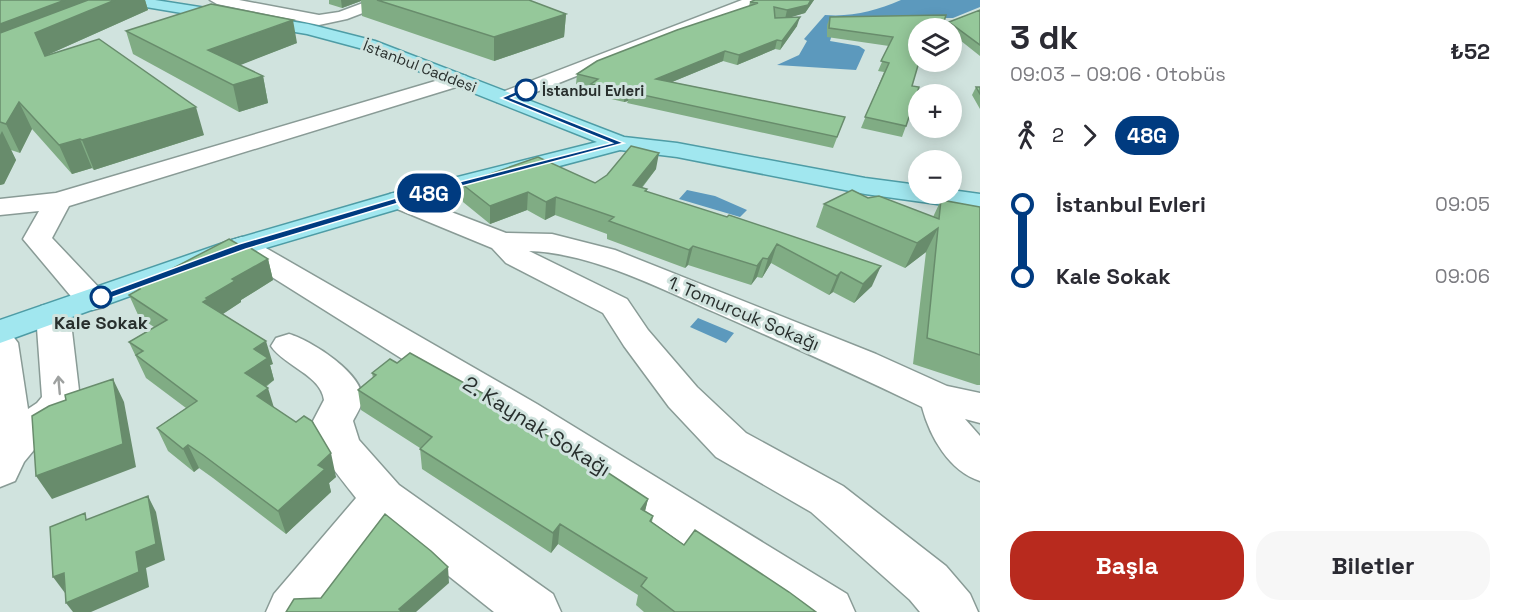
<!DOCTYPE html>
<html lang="tr">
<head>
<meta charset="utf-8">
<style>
	body { margin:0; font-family:"Space Grotesk",sans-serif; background:#f7f7f7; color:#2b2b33; height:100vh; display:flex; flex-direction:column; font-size:22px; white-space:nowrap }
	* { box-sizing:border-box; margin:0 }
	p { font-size:20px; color:#7c7c81 }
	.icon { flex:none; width:33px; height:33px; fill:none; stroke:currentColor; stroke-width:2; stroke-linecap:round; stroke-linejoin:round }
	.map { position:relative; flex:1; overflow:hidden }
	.details { display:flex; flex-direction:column; background:#fff; width:540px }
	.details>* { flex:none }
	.badge { padding:0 12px; border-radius:20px; font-size:21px; line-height:39px }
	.controls { position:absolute; left:908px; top:18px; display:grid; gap:12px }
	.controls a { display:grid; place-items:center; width:54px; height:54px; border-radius:50%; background:#fff; box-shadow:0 3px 15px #0003; font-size:30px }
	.map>.badge { position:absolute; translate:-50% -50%; box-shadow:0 0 0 3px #fff }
	.legs { display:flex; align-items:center; gap:9px; height:66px; padding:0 30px; font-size:20px }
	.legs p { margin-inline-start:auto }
	.headline { display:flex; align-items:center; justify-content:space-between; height:102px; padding:0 30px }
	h1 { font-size:33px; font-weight:700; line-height:45px }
	.action { display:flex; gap:12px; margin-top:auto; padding:12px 30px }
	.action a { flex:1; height:69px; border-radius:24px; background:#b82a1e; color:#fff; font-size:24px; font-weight:700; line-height:69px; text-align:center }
	.action a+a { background:#f7f7f7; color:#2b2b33 }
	ul { padding:0 30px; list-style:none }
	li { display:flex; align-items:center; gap:21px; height:72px; font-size:22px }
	li i { display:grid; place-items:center; width:9px; height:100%; margin:0 8px; background:currentColor }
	li i::after { content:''; width:15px; height:15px; margin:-8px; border:4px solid; border-radius:50%; background:#fff }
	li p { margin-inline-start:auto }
	li:first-child i { background:linear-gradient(#0000 50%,currentColor 0) }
	li:last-child i { background:linear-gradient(currentColor 50%,#0000 0) }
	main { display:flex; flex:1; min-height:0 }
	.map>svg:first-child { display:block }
	.water { fill:#5c99bd }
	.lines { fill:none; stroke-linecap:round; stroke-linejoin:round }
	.minor-casing { stroke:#899b96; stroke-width:3 }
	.major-casing { stroke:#4e9ca5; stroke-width:3 }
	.minor { fill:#fff; fill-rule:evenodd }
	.major { fill:#a1e7ef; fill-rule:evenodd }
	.wall { fill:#80ac84 }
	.shaded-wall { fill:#688c6c }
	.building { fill:#95c89a; stroke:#688c6c; stroke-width:1.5 }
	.oneway { stroke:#9ea1a0 }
	.line-1 { fill:#003b80; stroke:#fff; stroke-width:1.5 }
	.stop-1-dot { fill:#fff; stroke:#003b80; stroke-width:3 }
	.labels { text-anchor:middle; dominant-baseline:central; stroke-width:6; stroke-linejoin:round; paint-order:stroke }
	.far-street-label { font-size:15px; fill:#282f2d; stroke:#d0e3de }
	.far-stop-label { font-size:15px; font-weight:bold; fill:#282f2d; stroke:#d0e3de; text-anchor:start }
	.street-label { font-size:18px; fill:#282f2d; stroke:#d0e3de }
	.stop-label { font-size:18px; font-weight:bold; fill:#282f2d; stroke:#d0e3de }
	.near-street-label { font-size:21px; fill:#282f2d; stroke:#d0e3de }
</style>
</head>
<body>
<main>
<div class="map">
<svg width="980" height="612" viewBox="0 0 980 612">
	<rect width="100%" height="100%" fill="#d0e3de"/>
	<path class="water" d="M901,0H980V7L953,18H917L834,28L830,41L859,46L865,50L856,70L777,65L799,55L807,41L804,39L825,15C853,17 875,11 901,0Z
		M687,190L715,196L747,210L740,217L679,199Z
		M698,318L734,333L726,343L690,327Z"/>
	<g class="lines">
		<defs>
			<path id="minor" d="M210,0H239L319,15L339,12L371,0H391L389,3L347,19L319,25L217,4Z
				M742,0H762L760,3L511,102H497L494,98L497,94Z
				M459,74L466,76L469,80L466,84L69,206L52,238L104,293L108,300L104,307L92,310L80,307L23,239L39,211L0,215V199L56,193Z
				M399,192L506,233L552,234L615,250L876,354L947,386L980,393V423L965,419L980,436V481C949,471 930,437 922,407C854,374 784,343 714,312C657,287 591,253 529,251L627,299L648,330L697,387L746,433L843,486L946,566L970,594L978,612H920L910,600L811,512L716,457L669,407L624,346L603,313L506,263L492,248L390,206L386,200L390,194Z
				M242,237L252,240L537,404L847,594L855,612H784L509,426L232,252L227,246L232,240Z
				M53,303L65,306L70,314L80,399L65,425L43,439L24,462L15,481L0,487V331L12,335L18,343L28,409L37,403L42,397L36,314L41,306Z
				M289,334C310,340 365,374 362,400C362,406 356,415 353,421L359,440L399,485L553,594L561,612H494L387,527L324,612H266L274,594L356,498C333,468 322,459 313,421L324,400C321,375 284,366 271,346L276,338Z"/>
			<path id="major" d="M121,0H155L308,24L375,41L624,137L677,143L865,178L918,185V194H951V190L980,194V210L865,194L677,157L620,150L408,206L252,252L0,343V320L232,240L390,194L597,142L363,49L307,34L128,4Z"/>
		</defs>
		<use href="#minor" class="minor-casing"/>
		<use href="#major" class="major-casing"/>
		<use href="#minor" class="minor"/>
		<use href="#major" class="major"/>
	</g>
	<path class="wall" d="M0,0H145L148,10L45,56L204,135L94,170L92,168L72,174L32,129L20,153L11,150L16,160L4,184L0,185Z
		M329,0H529L566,14L564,37L494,61L362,16L361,1L342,8L329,4Z
		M755,0H814L805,13L790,17L797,26L780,50L775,49L737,65L723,61L672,82L845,117L833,148L627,103L628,101L624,102L590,94L591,88L576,84L577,74L749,6L750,2Z
		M980,10V56L951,33V28H946L949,22Z
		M830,17L918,28L912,86L906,126L902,137L861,128L884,72L878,71L889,46L827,37V25Z
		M126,31L297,43L239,65L263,76L268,103L239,112L133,54Z
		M976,87H980V109L972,95Z
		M656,169L642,188L647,189V192L727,217L872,286L854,303L833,292L829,295L771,263L762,278L757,277L751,285L688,265L685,268L607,239V234L555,215L545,220L527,210L490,224L463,202L462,184L595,183Z
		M868,198L933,217L941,200L980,207V385H977L913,364L926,252L905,268L816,227L824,204Z
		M268,259L273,280L241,300V302L223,314L273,364L270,365L274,380L266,387L273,407L336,477L329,483L331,492L286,534L213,478L199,468L194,472L168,451L157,428L186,408L146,378L129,342L154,327L139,317L129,295L138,290L137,287Z
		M397,363L504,412L648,499L645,511L653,516L652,522L684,545L816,612H644L636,605L638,595L558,544L551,553L422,469L420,448L361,410L358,390L373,378L372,373Z"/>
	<path class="shaded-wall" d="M65,0H111L0,45V24Z
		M115,0H145L148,10L45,56L35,33Z
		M341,0H361V1L342,8Z
		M811,0H814L805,13L785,19L787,10Z
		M566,14L564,37L494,61V37Z
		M800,17L797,26L780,50L782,41Z
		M293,20L297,43L215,75L208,50Z
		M777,40L775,49L737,65L739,55Z
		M725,51L723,61L655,89L656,79Z
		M263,76L268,103L239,112L233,85Z
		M629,90L628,101L624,102L625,92Z
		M19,102L32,129L20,153L6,124Z
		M196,107L204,135L94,170L82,140Z
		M2,131L16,160L4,184L0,185V135Z
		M80,139L92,168L72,174L59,145Z
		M659,153L656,169L630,202L633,185Z
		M528,192L527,210L490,224V206Z
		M556,197L555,215L545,220L546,202Z
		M938,228L926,252L905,268L917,243Z
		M777,244L771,263L762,278L768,259Z
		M693,246L688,265L685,268L689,250Z
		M763,258L757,277L751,285L757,266Z
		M268,259L273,280L241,300V302L215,319L203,302L206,298L232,279Z
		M881,266L872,286L854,303L863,284Z
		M841,272L833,292L829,295L837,276Z
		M266,341L273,364L270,365L274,380L252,396L245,373L254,349Z
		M113,379L124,402L136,467L52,499L36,476Z
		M268,388L275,411L257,396Z
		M188,445L199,468L194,472L183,449Z
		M331,453L336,477L329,483L331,492L286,534L278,511L318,465Z
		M148,496L156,512L165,560L146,568L149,587L91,612H73L66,603L136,552Z
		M648,499L643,519L641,509Z
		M560,524L558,544L551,553L553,533Z
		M448,567L449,583L416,612H400L399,609Z
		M64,573L65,593L53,577Z"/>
	<path class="building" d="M0,0H65L0,24Z
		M88,0H115L35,33L45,56L99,39L196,107L82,140L80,139L59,145L19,102L6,124L0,122V33Z
		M377,0H529L566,14L494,37Z
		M755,0H811L808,5L787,10L774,7L775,18L800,17L782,41L777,40L739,55L725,51L656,79L845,117L837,137L629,92V90L625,92L591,84L598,79L577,74L597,61L677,30L758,3L750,2Z
		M211,4L293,20L208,50L263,76L233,85L126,31Z
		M980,10V45L949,22Z
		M946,15L942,28H918V62H919L912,86L919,87L906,126L865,117L889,63L881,61L893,37L829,28L830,17Z
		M976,87H980V94Z
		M631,146L659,153L633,185L647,189L645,191L727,217L729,215L881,266L863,284L841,272L837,276L777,244L768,259L763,258L757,266L693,246L689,250L609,221L614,217L556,197L546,202L528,192L490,206L462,184L538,157L595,183L607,175Z
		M852,190L868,198L879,196L939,219L941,200L980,207V355L927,338L938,228L917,243L824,204Z
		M229,239L241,246L244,244L268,259L232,279L235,281L206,298L208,299L203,302L266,341L254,349L268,358L245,373L268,388L257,396L296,422L304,416L312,421L331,453L318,465L325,469L278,511L203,455L188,445L183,449L157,428L197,401L136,355L143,351L129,342L167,320L129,295L140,289L137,287Z
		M410,353L504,405L500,410L572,449L648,499L641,509L653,516L650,521L684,545L695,530L789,592L816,612H675L641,586L647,578L560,524L553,533L420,449L432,437L358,390L376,375L372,373L390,359L397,363Z
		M113,379L123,444L36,476L32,416L49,406L66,400L65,395Z
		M148,496L156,544L136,552L139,572L66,603L64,573L53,577L50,527L85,513L86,520Z
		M385,514L431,551L448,567L399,609L402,612H286L294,599L321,598Z"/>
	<defs><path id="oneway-shaft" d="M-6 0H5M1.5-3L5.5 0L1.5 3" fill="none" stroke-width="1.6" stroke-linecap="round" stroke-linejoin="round" transform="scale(1.5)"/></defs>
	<use class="oneway" href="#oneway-shaft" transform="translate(59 385) rotate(-95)"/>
	<path class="line-1" d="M524,88L530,90L511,98L624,143L402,202L246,249L105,300L101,301L95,297L239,244L396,198L612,143L501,98Z"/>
	<g class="stop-1-dot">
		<circle cx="526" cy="90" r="10"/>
		<circle cx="101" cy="297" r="10"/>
	</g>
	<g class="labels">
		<g class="far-street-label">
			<text transform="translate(420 66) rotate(21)">İstanbul Caddesi</text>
		</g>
		<g class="far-stop-label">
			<text x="542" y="90">İstanbul Evleri</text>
		</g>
		<g class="street-label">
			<text transform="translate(744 313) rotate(23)">1. Tomurcuk Sokağı</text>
		</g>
		<g class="stop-label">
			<text x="101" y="322">Kale Sokak</text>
		</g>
		<g class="near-street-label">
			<text transform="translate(537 426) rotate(32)">2. Kaynak Sokağı</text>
		</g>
	</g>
</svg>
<div class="controls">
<a><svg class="icon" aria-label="layers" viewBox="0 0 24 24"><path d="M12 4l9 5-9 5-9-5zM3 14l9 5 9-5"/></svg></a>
<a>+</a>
<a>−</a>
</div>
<b class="badge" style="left:429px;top:193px;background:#003b80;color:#fff">48G</b>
</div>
<section class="details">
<div class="headline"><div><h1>3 dk</h1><p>09:03 – 09:06 · Otobüs</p></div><b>₺52</b></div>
<div class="legs"><svg class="icon" aria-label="walk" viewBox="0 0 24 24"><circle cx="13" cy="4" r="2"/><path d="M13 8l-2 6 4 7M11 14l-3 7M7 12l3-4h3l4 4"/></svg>2<svg class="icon" aria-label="forward" viewBox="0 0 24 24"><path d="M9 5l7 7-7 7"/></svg><b class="badge" style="background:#003b80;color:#fff">48G</b></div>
<ul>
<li><i style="color:#003b80"></i><b>İstanbul Evleri</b><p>09:05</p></li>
<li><i style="color:#003b80"></i><b>Kale Sokak</b><p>09:06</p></li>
</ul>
<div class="action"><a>Başla</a><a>Biletler</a></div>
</section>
</main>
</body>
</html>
